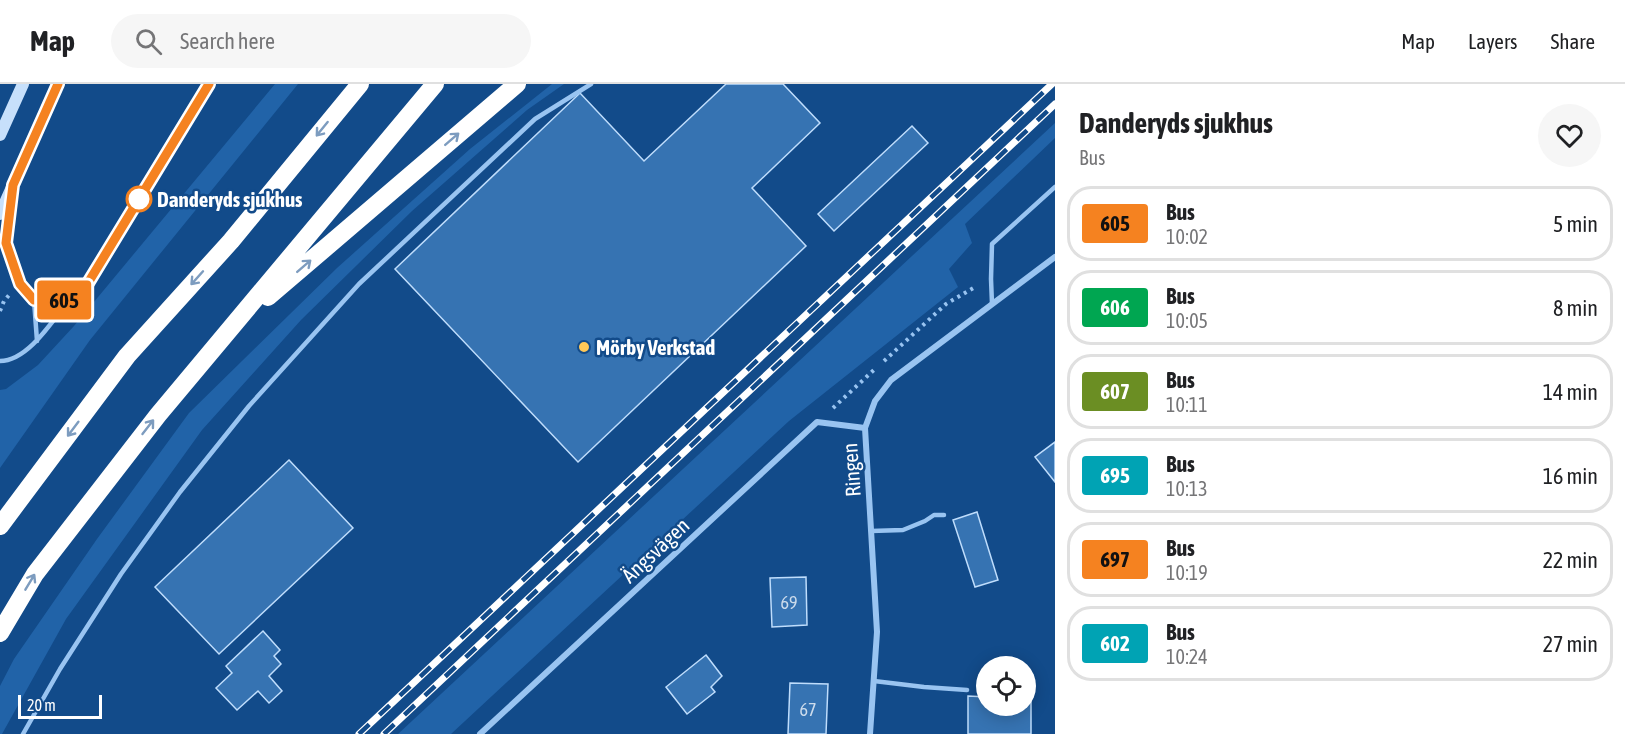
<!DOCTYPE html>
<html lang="en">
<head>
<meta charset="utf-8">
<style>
	body { margin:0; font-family:"Asap Condensed",sans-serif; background:#f6f6f6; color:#202124; height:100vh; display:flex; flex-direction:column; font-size:22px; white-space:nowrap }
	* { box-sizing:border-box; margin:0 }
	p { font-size:20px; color:#757577 }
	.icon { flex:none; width:33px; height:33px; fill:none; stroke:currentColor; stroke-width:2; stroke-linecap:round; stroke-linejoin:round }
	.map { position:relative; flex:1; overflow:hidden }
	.side { display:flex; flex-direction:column; background:#fff; width:570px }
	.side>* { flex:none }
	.badge { padding:0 12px; border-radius:4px; font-size:21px; line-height:39px }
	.fabs { position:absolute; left:976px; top:572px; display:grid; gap:12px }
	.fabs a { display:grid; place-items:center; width:60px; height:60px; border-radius:50%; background:#fff; box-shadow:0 3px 15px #0003; font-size:30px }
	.scale { position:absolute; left:18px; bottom:15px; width:84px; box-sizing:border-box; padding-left:6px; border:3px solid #fff; border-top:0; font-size:16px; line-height:21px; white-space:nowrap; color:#fff; -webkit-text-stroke:4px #124b8a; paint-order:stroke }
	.map>.badge { position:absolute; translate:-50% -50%; box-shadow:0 0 0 3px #fff }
	.round { display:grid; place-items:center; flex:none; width:63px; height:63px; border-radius:32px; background:#f6f6f6 }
	.summary { display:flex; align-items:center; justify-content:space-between; height:102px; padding:0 24px }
	h1 { font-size:28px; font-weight:700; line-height:45px }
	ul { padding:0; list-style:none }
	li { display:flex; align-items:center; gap:18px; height:75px; margin:0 12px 9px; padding:0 12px; border:3px solid #e0e0e0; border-radius:24px }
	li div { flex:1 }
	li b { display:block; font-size:22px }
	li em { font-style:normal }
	li .badge { min-width:66px; font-weight:700; text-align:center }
	header { display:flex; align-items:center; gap:36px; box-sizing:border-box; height:84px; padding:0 30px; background:#fff; border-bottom:2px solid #e0e0e0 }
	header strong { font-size:28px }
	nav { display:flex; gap:33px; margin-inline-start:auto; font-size:21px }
	.search { width:420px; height:54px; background:#f6f6f6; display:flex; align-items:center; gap:15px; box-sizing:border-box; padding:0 21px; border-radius:33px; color:#757577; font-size:22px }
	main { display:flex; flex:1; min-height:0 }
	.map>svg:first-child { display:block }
	.green { fill:#2163a8 }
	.building { fill:#3673b2; stroke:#bfddfc; stroke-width:1.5 }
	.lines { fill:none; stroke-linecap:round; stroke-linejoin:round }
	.path { stroke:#99c4f1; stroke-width:4; stroke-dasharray:3 4.5; stroke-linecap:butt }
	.lane { stroke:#99c4f1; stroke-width:4.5 }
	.street { stroke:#99c4f1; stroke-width:6 }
	.secondary { stroke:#c7e0fb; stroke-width:12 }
	.highway { stroke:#fff; stroke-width:18 }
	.rail-casing { stroke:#fff; stroke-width:7 }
	.rail { stroke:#124b8a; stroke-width:4.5; stroke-dasharray:14; stroke-linecap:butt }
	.oneway { stroke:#7d9cbf }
	.line-casing { stroke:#fff; stroke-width:14 }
	.line { stroke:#f58220; stroke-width:9 }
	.stop-dot { fill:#fff; stroke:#f58220; stroke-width:3 }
	.poi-dot { fill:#ffc858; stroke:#124b8a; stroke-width:2 }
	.labels { text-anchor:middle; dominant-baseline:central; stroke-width:5; stroke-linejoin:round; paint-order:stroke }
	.number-label { font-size:18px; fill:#cddcec }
	.stop-label { font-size:21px; font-weight:bold; fill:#fff; stroke:#124b8a; text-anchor:start }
	.poi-label { font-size:21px; font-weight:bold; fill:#fff; stroke:#124b8a; text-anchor:start }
	.street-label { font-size:21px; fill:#fff; stroke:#124b8a }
</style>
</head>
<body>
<header>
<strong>Map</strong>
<div class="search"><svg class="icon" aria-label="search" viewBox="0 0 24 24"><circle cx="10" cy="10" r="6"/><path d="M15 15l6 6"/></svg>Search here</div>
<nav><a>Map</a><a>Layers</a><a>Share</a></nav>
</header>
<main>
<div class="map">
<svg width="1055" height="650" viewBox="0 0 1055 650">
	<rect width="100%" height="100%" fill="#124b8a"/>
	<path class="green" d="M275,0H298L90,256L0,384V306L6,305L38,281L74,242Z
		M552,0H564L527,26L412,127L301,236L202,346L66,535L2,650H0V602L14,575L97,455L189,329L337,184L470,65Z
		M1055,39V54L965,140L972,159L949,185L958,203L789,337L451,650H398Z"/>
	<path class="building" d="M726,0H783L820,39L752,104L806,162L578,378L395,185L580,9L644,77Z
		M912,42L928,59L834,147L818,130Z
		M1055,358V398L1035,373Z
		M289,376L353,444L219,570L155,503Z
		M977,428L998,496L975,503L953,436Z
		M806,493L807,541L772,543L770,494Z
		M263,547L280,566L274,572L281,580L269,592L282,607L269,619L258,607L237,626L216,604L232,589L226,582Z
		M706,571L722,592L711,603L715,608L687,630L666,603Z
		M790,599L828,600L826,650H788Z
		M968,612L987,613V621H1026V614H1031V650H968Z"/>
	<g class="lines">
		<path class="path" d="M0,227L4,217L10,210
			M884,277L946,220L975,203
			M833,324L876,284"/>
		<path class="lane" d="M11,118L6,159L20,200L34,216H69L88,199L209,0
			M34,216L37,257
			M992,220L991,195L992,160L1055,103
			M0,277C28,277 53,236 69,216
			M871,447L903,446L925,437L934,431H944
			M874,597L924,603L967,606
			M23,650L60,585L121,490L180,408L249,322L359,200L535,35L591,0"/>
		<path class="street" d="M480,650L817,338L865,344
			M870,650L877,548L865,344L875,317L891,296L1055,173"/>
		<path class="secondary" d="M0,51L23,0
			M0,130L58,0"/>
		<path class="highway" d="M268,213L517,0
			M0,442L127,272L231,157L360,0
			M0,549L35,490L158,331L435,0"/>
		<defs>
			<path id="rail" d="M359,650L1052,0
				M384,650L1055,20"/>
		</defs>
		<use href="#rail" class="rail-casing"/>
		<use href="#rail" class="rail"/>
	</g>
	<defs><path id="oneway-shaft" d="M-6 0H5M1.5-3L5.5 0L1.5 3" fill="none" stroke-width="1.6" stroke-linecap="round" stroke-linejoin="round" transform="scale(1.5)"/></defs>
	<g class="oneway">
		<use href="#oneway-shaft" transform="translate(322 45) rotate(129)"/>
		<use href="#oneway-shaft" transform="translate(452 55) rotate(-41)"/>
		<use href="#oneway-shaft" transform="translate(304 182) rotate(-41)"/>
		<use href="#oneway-shaft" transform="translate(197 194) rotate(132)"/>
		<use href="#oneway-shaft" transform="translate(148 343) rotate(-52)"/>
		<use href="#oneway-shaft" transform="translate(73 345) rotate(127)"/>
		<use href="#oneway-shaft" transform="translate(30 498) rotate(-59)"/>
	</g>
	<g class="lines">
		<defs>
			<path id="line" d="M58,0L13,101L6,159L20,200L34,216H69L88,199L209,0"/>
		</defs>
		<use href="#line" class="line-casing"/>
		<use href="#line" class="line"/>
	</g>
	<circle class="stop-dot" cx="139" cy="115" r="12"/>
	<circle class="poi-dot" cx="584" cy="263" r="6"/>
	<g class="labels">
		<g class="number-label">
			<text x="789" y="518">69</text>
			<text x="808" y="625">67</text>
		</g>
		<g class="stop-label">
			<text x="157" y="115">Danderyds sjukhus</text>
		</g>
		<g class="poi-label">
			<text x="596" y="263">Mörby Verkstad</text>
		</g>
		<g class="street-label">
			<text transform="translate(851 386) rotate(-94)">Ringen</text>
			<text transform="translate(655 466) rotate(-43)">Ängsvägen</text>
		</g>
	</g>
</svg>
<div class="fabs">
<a><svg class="icon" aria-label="locate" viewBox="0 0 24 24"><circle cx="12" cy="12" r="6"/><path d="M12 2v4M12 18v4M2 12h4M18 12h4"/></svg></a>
</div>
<div class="scale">20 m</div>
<b class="badge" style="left:64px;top:216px;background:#f58220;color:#111">605</b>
</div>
<section class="side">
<div class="summary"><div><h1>Danderyds sjukhus</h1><p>Bus</p></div><a class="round"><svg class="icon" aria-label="heart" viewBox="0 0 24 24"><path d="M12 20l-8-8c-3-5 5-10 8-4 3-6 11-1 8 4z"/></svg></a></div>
<ul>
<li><span class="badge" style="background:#f58220;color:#111">605</span><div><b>Bus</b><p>10:02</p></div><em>5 min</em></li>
<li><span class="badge" style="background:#00a651;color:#fff">606</span><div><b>Bus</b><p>10:05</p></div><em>8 min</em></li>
<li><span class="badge" style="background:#6b8e23;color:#fff">607</span><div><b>Bus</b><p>10:11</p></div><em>14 min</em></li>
<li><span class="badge" style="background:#00a3b4;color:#fff">695</span><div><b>Bus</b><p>10:13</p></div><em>16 min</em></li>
<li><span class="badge" style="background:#f58220;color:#111">697</span><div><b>Bus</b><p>10:19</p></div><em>22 min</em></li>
<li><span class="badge" style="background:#00a3b4;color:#fff">602</span><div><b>Bus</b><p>10:24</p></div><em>27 min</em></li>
</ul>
</section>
</main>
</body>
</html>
